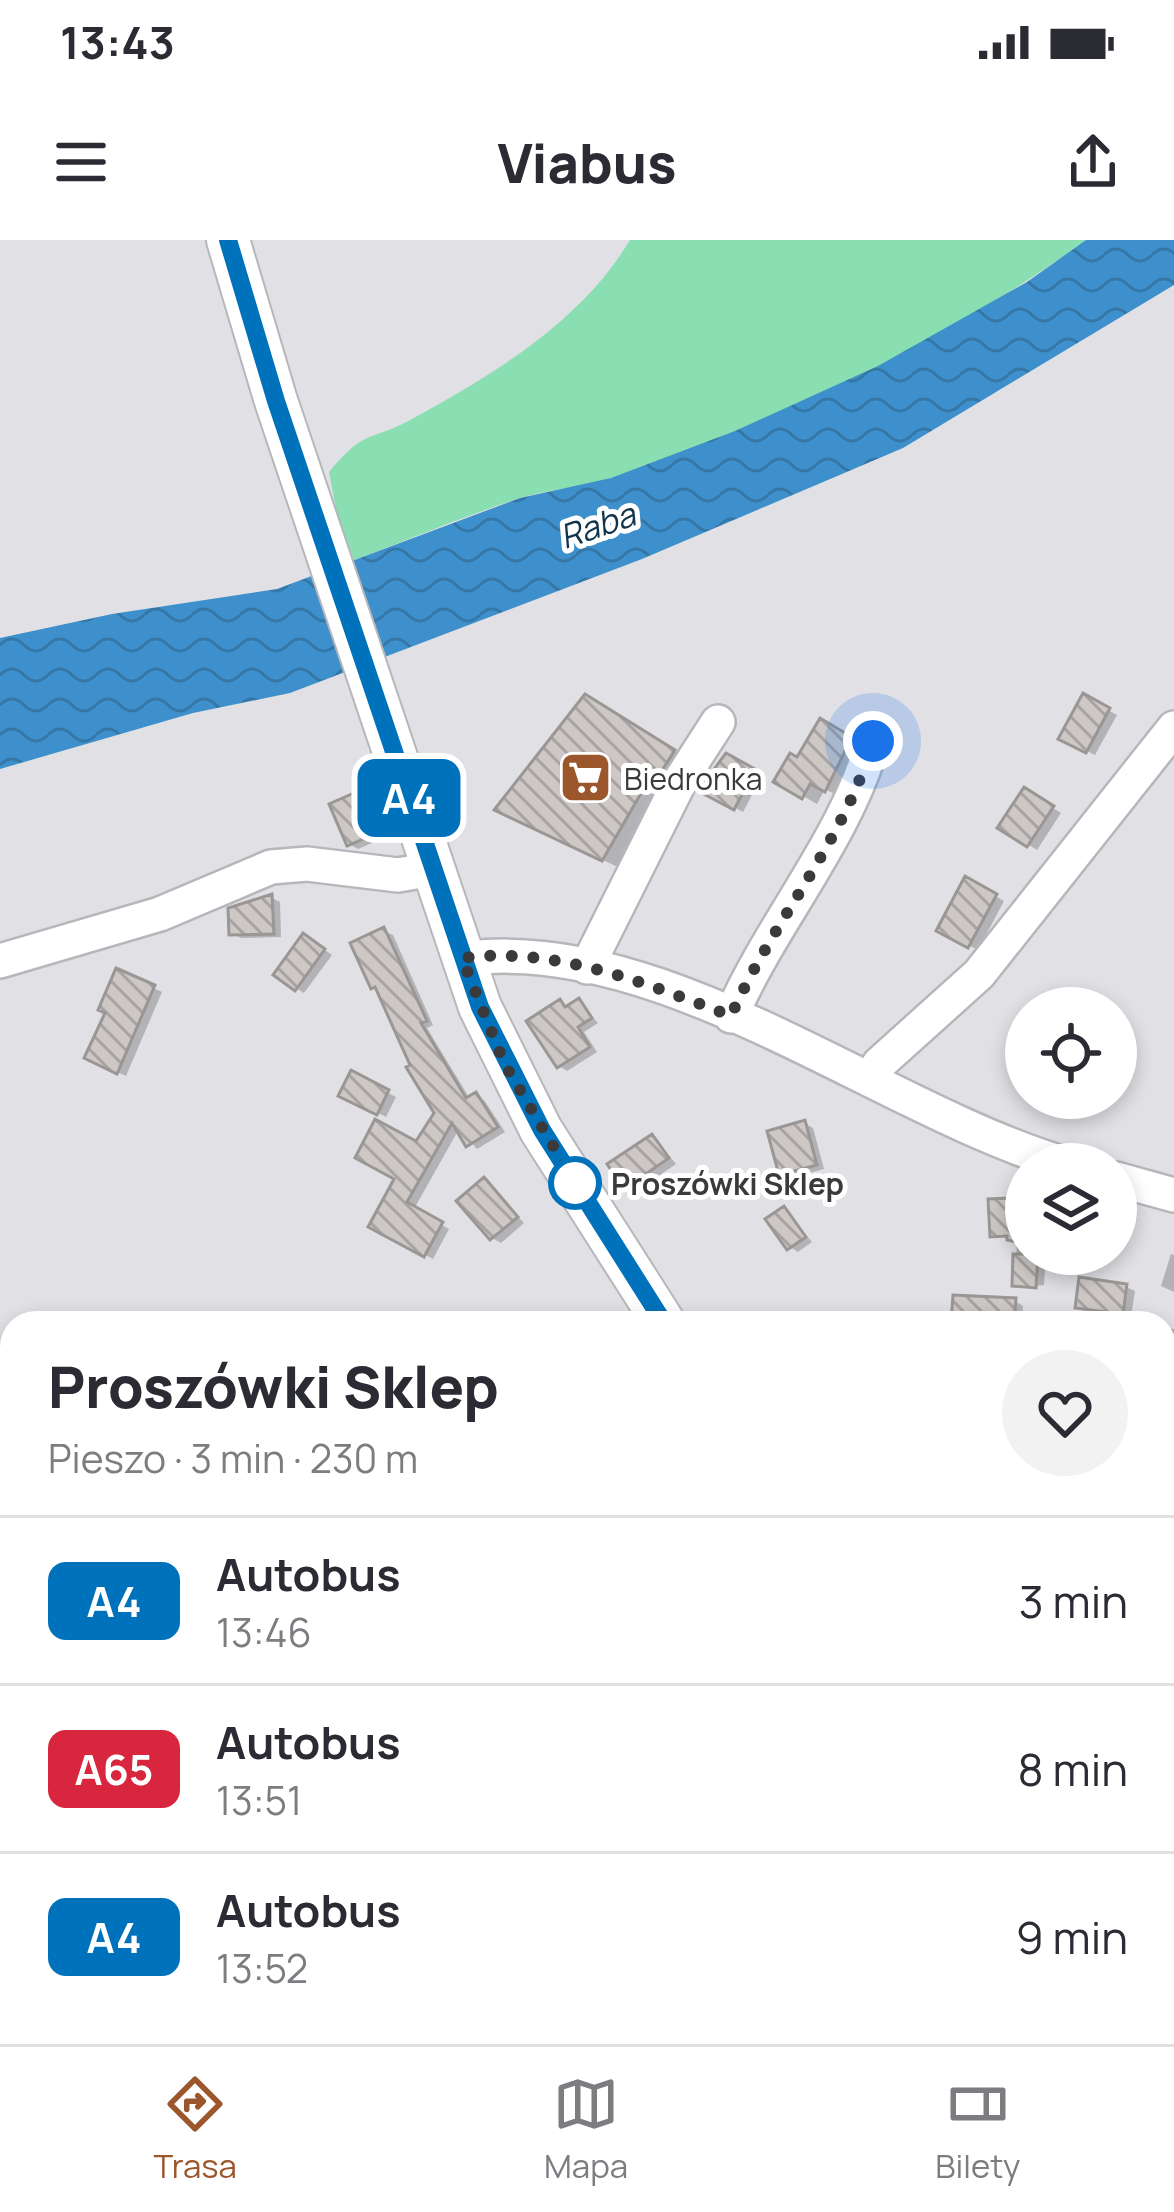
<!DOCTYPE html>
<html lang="pl">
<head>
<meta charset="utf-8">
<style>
	body { margin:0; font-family:Manrope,sans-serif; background:#f2f2f3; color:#2b2b33; height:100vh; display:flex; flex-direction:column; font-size:45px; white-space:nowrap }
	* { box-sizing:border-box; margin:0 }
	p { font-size:39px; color:#7c7c81 }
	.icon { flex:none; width:66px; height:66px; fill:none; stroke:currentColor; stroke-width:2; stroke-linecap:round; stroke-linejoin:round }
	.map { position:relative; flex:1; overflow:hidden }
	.side { position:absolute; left:0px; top:1071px; width:1176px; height:735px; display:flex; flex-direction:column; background:#fff; border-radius:36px 36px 0 0; box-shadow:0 6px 18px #0003 }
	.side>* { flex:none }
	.badge { padding:0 24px; border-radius:18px; font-size:42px; line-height:78px }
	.buttons { position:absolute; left:1005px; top:747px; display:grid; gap:24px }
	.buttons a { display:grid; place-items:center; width:132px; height:132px; border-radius:50%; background:#fff; box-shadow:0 6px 18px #0003; font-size:60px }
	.you { position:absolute; width:60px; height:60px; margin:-30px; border:9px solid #fff; border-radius:50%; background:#1a73e8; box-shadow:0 0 0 18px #1a73e833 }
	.map>.badge { position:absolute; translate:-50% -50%; box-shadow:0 0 0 6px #fff }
	.round { display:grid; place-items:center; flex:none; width:126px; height:126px; border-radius:63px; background:#f2f2f3 }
	.overview { display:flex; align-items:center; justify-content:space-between; height:204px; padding:0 48px }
	h1 { font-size:57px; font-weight:800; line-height:90px }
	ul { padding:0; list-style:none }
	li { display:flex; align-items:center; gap:36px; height:168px; padding:0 48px; border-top:3px solid #e1e1e2 }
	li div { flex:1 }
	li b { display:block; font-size:45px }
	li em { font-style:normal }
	li .badge { min-width:132px; font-weight:700; text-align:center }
	.status { display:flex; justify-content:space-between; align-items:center; height:84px; padding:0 60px; background:#fff; direction:ltr }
	.status svg { height:33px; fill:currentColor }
	header { display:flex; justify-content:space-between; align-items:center; height:156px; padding:0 48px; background:#fff; font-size:54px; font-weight:800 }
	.menu { display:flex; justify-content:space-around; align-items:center; height:168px; border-top:3px solid #e1e1e2; background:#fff; font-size:33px; color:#7c7c81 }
	.menu a { display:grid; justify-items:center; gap:6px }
	.menu .current { color:#9c562b }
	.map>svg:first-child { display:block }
	.green { fill:#89deb2 }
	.water { fill:url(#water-waves) }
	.shadow { fill:#0003 }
	.building { fill:url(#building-back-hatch); stroke:#9a9694; stroke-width:3 }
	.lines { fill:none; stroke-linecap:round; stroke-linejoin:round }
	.minor-casing { stroke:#b6b7bb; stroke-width:38 }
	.major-casing { stroke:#b6b7bb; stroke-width:46 }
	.minor { stroke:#fff; stroke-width:33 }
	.major { stroke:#fff; stroke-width:42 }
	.line-casing { stroke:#fff; stroke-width:27 }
	.line { stroke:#0072bc; stroke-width:18 }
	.walk { stroke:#3a3a3c; stroke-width:12; stroke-dasharray:0 21.6 }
	.stop-dot { fill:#fff; stroke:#0072bc; stroke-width:6 }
	.labels { text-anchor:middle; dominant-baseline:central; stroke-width:10; stroke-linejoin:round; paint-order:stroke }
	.poi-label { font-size:30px; fill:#3a3a3c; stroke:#fff; text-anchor:start }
	.stop-label { font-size:30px; font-weight:bold; fill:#3a3a3c; stroke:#fff; text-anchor:start }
	.water-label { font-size:33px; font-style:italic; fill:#11344d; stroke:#fff }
</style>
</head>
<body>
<div class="status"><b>13:43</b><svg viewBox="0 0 49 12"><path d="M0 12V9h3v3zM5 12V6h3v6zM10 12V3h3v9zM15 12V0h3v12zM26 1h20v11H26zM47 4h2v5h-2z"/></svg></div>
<header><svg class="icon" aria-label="menu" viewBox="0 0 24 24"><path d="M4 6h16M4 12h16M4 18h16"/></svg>Viabus<svg class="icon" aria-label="share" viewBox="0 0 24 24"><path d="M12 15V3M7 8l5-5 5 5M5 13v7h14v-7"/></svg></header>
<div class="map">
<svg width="1174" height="1804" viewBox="0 0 1174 1804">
	<defs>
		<pattern id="water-waves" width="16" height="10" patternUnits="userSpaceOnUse" patternTransform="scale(3)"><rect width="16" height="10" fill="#3d90cb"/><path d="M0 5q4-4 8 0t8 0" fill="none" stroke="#3477a6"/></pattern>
		<pattern id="building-back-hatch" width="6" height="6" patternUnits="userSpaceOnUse" patternTransform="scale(3)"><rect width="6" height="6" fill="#cdc8c6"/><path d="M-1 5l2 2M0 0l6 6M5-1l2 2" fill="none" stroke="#a7a3a2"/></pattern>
	</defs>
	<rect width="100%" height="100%" fill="#e0e0e5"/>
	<path class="green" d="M630,0H1086C945,102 780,182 615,237C583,247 549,249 517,259C459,278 403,302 346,323L329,232C367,187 368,203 412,179C494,134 581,82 630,0Z"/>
	<path class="water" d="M1086,0H1174V45L903,208L642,319L290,453L193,473L0,529V398L112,374L277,349L520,258L611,238L735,191L878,126L1027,42Z"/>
	<path class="shadow" d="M1084,457L1117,475L1095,515L1062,498Z
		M586,458L692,522L622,629L516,579Z
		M821,482L864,507L840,557L825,549L817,564L777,541L798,521Z
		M727,517L762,536L743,572L703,550Z
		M1025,551L1061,573L1037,610L1001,587Z
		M361,553L369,558L386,597L358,609L349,604Z
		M966,640L1004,661L978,710L940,690Z
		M272,658L280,662L281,697L241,698L232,694Z
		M384,691L393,695L433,785L427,788L470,859L484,860L505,892L477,909L459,889L414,969L449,989L433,1019L372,986L438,873L381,751L373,747Z
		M312,701L332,715L304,753L296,748Z
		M118,732L162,752L126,836L96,822Z
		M579,762L598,783L584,792L597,812L567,831L559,826L560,763L569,768Z
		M352,834L396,857L386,877L342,854Z
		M804,883L813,888L824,929L790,938L782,933Z
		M653,897L676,924L635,952L627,947Z
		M484,941L524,983L501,1003L492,998Z
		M1026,960V1014H1046L1044,1045L1019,1047L1015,1045L1017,999L993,995Z
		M784,969L812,1002L798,1012L790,1007Z
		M1171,1014L1174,1015V1052L1161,1046Z
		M1126,1047L1135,1051L1131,1077L1078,1066Z
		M1015,1061L1023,1066L1022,1083H955Z
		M1164,1088L1174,1089V1125L1164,1122Z
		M1164,1323L1170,1327L1168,1374H1164Z
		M1164,1568L1169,1586L1164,1588Z
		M1174,1693V1756L1164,1736V1694Z
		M965,1794H1003L1008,1804H970Z"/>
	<path class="building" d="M1083,453L1110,468L1086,513L1058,499Z
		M585,454L675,510L661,532L655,529L602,621L494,570Z
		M820,478L852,497L825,552L810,544L802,559L773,542L790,513L797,517Z
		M726,513L755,529L734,570L698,551Z
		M1024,547L1054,566L1027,607L997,588Z
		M361,550L379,592L347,606L329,564Z
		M965,636L997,654L968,708L936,691Z
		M272,654L274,694L229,695L228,668Z
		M384,687L427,781L421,783L466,858L476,852L498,887L466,907L452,883L407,962L443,982L424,1017L368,987L394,939L355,918L375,879L416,901L434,873L406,827L410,825L375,747L371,749L350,703Z
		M303,693L325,709L295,751L273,735Z
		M116,728L155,745L117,834L84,818L105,773L98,770Z
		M579,758L592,778L578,787L590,807L557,828L526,781L560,759L565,767Z
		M351,830L389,850L377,875L338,856Z
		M805,880L817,925L779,935L767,891Z
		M652,894L669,918L624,949L607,924Z
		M484,937L518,977L490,1000L456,961Z
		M1012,944L1026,945V1004L1007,1000V996L990,997L988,959L1011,958Z
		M784,966L806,997L787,1010L765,979Z
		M1013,1014H1038L1036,1048L1012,1046Z
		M1079,1037L1127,1044L1123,1074L1075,1068Z
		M953,1055L1016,1058L1014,1083H951Z"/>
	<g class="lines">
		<defs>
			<path id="minor" d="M462,719C660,691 880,869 1065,924
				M0,721L160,674L271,627L307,624L398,635L433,629
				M587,727L680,541L718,482
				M731,776C772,682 845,600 873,501
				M870,840L879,824L979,734L1174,488
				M1116,939L1174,955
				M1164,1776L1174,1775"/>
			<path id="major" d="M228,0L276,161L480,767L541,890L664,1083
				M1117,1794L1124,1804"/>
		</defs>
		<use href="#minor" class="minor-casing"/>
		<use href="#major" class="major-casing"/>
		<use href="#minor" class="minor"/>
		<use href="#major" class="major"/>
	</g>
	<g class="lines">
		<defs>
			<path id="line" d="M228,0L276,161L480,767L542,890L664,1083"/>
		</defs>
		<use href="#line" class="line-casing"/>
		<use href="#line" class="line"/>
		<path class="walk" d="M575,943L504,823L462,718C556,706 645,743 731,776C772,682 845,600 873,501"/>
	</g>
	<defs>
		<symbol id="supermarket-square" viewBox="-11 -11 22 22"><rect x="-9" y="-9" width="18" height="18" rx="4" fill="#9c562b" stroke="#fff"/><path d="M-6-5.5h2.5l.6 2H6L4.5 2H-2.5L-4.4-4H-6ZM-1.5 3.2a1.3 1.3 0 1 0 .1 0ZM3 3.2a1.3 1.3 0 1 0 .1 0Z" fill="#fff"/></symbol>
	</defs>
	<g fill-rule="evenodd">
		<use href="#supermarket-square" x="556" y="508" width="59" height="59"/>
	</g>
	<circle class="stop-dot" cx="575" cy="943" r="24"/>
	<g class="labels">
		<g class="poi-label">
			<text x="624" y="538">Biedronka</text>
		</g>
		<g class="stop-label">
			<text x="611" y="943">Proszówki Sklep</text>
		</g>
		<g class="water-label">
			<text transform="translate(597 285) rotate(-19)">Raba</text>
		</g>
	</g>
</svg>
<div class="buttons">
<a><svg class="icon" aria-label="locate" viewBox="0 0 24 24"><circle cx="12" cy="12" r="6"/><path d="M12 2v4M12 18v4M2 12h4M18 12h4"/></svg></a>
<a><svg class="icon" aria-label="layers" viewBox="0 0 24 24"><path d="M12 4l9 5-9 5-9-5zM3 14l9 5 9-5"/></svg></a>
</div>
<div class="you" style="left:873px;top:501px"></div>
<b class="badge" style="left:409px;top:558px;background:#0072bc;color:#fff">A4</b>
<section class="side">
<div class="overview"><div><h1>Proszówki Sklep</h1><p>Pieszo · 3 min · 230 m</p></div><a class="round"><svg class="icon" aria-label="heart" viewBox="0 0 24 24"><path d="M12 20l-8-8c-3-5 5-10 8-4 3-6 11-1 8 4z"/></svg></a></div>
<ul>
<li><span class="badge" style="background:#0072bc;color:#fff">A4</span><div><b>Autobus</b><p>13:46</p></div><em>3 min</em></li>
<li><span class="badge" style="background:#d7263d;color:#fff">A65</span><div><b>Autobus</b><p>13:51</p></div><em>8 min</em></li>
<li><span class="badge" style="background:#0072bc;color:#fff">A4</span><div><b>Autobus</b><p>13:52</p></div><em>9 min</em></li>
</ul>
</section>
</div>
<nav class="menu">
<a class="current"><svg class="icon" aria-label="directions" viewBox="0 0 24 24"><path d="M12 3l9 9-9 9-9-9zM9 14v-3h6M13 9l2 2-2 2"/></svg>Trasa</a>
<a><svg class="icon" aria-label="map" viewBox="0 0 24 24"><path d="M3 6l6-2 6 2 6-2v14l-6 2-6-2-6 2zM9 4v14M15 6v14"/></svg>Mapa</a>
<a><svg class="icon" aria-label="tickets" viewBox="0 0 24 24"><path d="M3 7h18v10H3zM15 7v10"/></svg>Bilety</a>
</nav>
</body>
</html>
